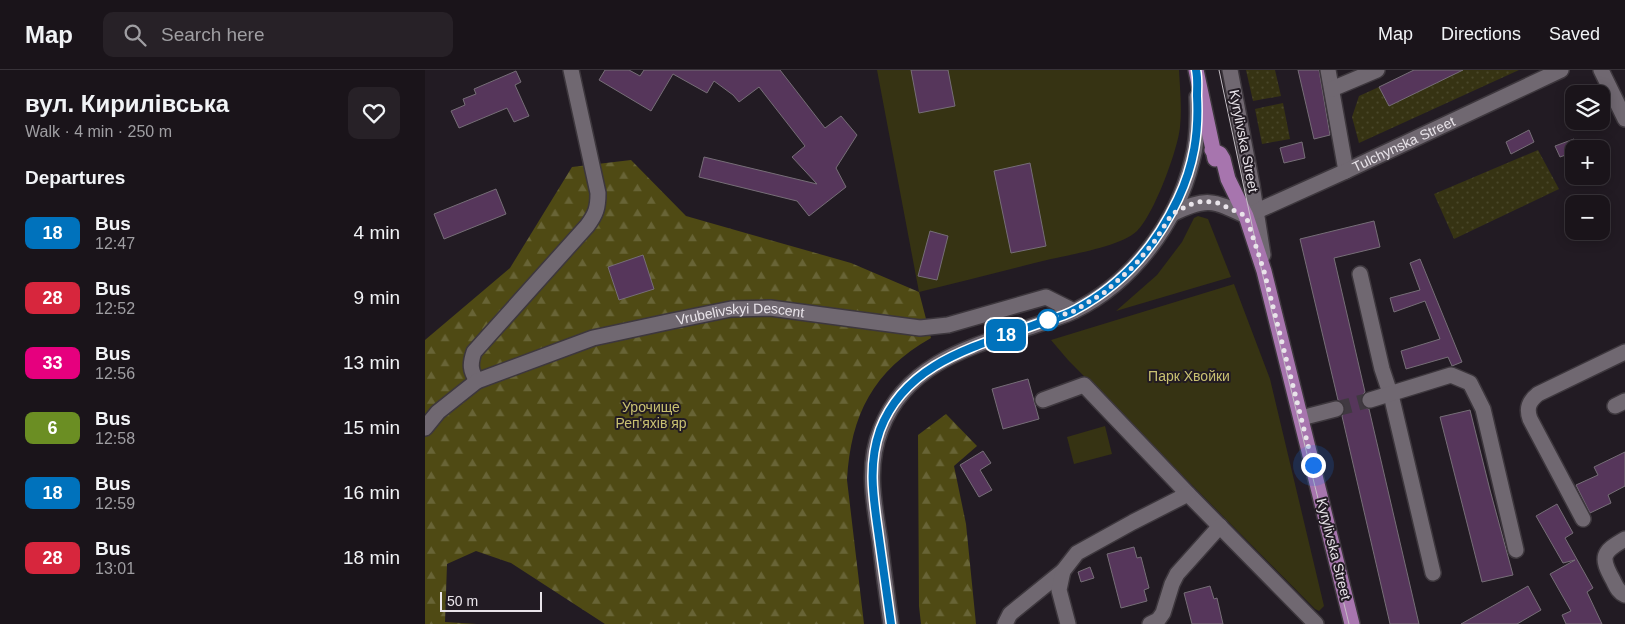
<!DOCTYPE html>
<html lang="en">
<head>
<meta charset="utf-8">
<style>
	body { margin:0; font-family:Arial,sans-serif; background:#272127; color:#f1f3f6; height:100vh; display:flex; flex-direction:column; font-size:19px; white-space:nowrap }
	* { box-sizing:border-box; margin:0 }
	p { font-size:16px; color:#9f9ea2 }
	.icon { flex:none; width:28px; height:28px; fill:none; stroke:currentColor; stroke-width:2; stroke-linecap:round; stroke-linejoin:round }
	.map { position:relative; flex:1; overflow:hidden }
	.sheet { display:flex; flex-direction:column; background:#1a141a; width:425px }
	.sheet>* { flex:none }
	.badge { padding:0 10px; border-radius:8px; font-size:18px; line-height:32px }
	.controls { position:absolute; left:1140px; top:15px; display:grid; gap:10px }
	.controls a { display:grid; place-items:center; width:45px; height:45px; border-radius:10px; background:#1a141a; box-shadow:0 2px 12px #0003,0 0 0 1px #383339; font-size:25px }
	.scale { position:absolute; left:15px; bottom:12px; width:102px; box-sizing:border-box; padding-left:5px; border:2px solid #e9e4ea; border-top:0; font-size:14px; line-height:18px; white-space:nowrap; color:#e9e4ea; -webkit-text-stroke:4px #221b23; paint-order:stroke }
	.you { position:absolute; width:25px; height:25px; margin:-12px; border:4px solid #fff; border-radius:50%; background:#1a73e8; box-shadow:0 0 0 8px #1a73e833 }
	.map>.badge { position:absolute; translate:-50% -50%; box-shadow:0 0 0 2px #fff }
	h2 { padding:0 25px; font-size:19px; line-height:45px }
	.round { display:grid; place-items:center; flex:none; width:52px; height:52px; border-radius:10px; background:#272127 }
	.head { display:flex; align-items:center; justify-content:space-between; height:85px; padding:0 25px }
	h1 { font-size:24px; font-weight:700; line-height:38px }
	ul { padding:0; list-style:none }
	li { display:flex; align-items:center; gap:15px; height:65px; padding:0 25px }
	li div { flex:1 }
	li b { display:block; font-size:19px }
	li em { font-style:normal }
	li .badge { min-width:55px; font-weight:700; text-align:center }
	header { display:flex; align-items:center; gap:30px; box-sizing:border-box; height:70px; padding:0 25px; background:#1a141a; border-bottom:1px solid #383339 }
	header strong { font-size:24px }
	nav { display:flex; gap:28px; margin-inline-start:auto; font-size:18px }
	.search { width:350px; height:45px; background:#272127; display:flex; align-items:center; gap:12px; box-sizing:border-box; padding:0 18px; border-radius:10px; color:#9f9ea2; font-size:19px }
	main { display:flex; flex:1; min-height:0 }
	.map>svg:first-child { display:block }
	.grass { fill:url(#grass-dots) }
	.forest { fill:url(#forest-firs) }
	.park { fill:#363313 }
	.building { fill:#56365b; stroke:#766e77 }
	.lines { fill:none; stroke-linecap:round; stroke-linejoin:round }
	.minor-tunnel { stroke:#403941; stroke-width:15; stroke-dasharray:15 8; stroke-linecap:butt }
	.minor-casing { stroke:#3d373d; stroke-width:18 }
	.major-casing { stroke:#3d373d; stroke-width:18 }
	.minor { stroke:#706871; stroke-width:15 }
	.major { stroke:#a775ae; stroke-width:15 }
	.tram { stroke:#c5bfc6; stroke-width:1 }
	.line-casing { stroke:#fff; stroke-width:11 }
	.line { stroke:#0072bc; stroke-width:8 }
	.walk { stroke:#e9e4ea; stroke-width:5; stroke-dasharray:0 9 }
	.stop-dot { fill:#fff; stroke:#0072bc; stroke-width:2.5 }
	.labels { text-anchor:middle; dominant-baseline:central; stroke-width:4; stroke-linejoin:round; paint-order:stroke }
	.street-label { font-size:14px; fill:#e9e4ea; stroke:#221b23 }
	.park-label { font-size:14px; fill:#c9c171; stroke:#221b23 }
</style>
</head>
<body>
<header>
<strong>Map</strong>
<div class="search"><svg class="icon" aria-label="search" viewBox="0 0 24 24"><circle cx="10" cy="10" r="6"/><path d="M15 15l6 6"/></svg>Search here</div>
<nav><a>Map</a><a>Directions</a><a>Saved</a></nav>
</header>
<main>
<section class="sheet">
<div class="head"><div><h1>вул. Кирилівська</h1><p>Walk · 4 min · 250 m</p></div><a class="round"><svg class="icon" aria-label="heart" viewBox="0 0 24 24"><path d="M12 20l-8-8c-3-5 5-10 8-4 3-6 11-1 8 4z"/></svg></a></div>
<h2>Departures</h2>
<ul>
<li><span class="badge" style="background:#0072bc;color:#fff">18</span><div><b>Bus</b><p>12:47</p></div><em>4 min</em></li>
<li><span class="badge" style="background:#d7263d;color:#fff">28</span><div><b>Bus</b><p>12:52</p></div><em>9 min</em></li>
<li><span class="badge" style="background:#e6007e;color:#fff">33</span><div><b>Bus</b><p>12:56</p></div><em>13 min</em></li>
<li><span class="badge" style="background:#6b8e23;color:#fff">6</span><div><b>Bus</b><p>12:58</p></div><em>15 min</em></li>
<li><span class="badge" style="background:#0072bc;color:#fff">18</span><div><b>Bus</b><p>12:59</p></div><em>16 min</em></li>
<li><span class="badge" style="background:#d7263d;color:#fff">28</span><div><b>Bus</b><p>13:01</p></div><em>18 min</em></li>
</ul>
</section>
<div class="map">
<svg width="1200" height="554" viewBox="0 0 1200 554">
	<defs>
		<pattern id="grass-dots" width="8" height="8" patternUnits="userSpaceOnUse" patternTransform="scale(1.25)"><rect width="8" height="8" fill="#363313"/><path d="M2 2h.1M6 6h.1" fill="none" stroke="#49472a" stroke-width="1.8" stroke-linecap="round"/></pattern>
		<pattern id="forest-firs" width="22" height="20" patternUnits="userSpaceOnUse" patternTransform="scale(1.25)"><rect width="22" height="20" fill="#4f4a14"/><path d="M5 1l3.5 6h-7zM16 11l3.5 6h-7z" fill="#686436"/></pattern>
	</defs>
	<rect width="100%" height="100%" fill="#221b23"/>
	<path class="grass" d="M821,0H850L856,26L828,31Z
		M1038,0H1094L934,73L927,47L934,26L954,17L964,36Z
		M858,33L865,69L837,74L830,39Z
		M1113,80L1134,119L1029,169L1009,124Z"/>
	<path class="forest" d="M206,90L261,146L426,193L494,222L506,268C448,301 426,344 422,410L439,554H180L86,493L51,481L22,494L20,552L52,554H0V270L85,198L147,97Z
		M521,344L552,376L529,396L541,454L551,554H496L494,536L493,365Z"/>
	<path class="park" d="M452,0H754C755,19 757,38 755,57C753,79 729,145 712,161C696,176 649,184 626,189C582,200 538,211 494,222Z
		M773,146L783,149L806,207L691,241L732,205L757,172L769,148Z
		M809,214L845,309L899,536L894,541L890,539L643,290L626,270Z
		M680,356L687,384L649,394L642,367Z"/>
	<path class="building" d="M180,0H204L215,6L219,0H355L400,58L416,46L432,65L411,98L421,117L384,146L372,131L274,107L279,87L392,114L367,87L380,76L334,17L314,32L308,25L289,11L282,23L248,4L226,41L174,10Z
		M486,0H523L530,36L494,43Z
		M873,0H894L905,65L889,69Z
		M989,0H1038L964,36L954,17Z
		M91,1L96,12L90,15L104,46L89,52L82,38L34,58L26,41L40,35L38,29L51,24L49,19Z
		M1104,60L1109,72L1086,84L1081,72Z
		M1149,69V82L1135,87L1130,76Z
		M877,72L880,88L859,93L855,78Z
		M605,93L621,176L586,183L569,101Z
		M71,119L81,144L19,169L9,144Z
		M949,151L955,177L909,188L940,322L936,327V332L939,337L944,339L994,554H965L917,346L920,342V337L917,332L913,330L875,169Z
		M505,161L523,166L512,210L493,206Z
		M218,185L229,219L194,230L183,197Z
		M995,189L1037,292L1027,296L1023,287L981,299L976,281L1015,269L1000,231L969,242L965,228L995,220L985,193Z
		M603,309L614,349L578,359L567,319Z
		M1045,340L1065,420L1088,505L1057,512L1015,347Z
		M558,381L566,393L555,400L567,420L554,427L535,395Z
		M1200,382V416L1183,425L1186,433L1165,443L1151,415L1173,405L1169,397Z
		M1132,434L1148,463L1140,468L1168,518L1162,522L1177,554H1141L1137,545L1146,541L1125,504L1150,490L1138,493L1111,446Z
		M709,477L712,488L716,487L724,518L719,520L722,531L696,538L682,484Z
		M665,497L669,508L656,512L653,502Z
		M785,516L789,529L792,528L798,554H767L759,523Z
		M1103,516L1116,540L1092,554H1036Z"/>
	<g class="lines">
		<path class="minor-tunnel" d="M911,339L945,330"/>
		<defs>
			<g id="minor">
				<path d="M805,0L827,115L838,185"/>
				<path d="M903,0L921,101"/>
				<path d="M1176,0L1200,49"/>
				<path d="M907,19L952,0"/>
				<path id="s1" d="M747,144C781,127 788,130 821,146L921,101L1136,0"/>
				<path d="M935,204L957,299L967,329L1008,503"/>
				<path d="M52,311C45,300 45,294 49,282L162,156C171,144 173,138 173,123L146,0"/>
				<path d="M618,330L659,315L763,424L891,554"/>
				<path d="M945,330L1026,305L1045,313L1058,339L1091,480"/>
				<path d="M1190,336L1200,331"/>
				<path d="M876,348L911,339"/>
				<path id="s2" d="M0,358L13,342L52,311L168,268L247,251L306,239L345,238L495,258L523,255L621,227L649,241"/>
				<path d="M1158,449L1105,349C1101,338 1104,331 1113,324L1200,282"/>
				<path d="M1200,469C1177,482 1175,487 1188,510C1191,516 1193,522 1200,525"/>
				<path d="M466,554C462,526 458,499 455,471C449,434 441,396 456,359C483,289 553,275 617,253C627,249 639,246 649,241C707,213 752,153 767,91C773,70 773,48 772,27"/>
				<path d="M580,554L585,544L638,501"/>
				<path d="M643,554L634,520L638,501L652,483L708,452L763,424"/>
				<path d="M725,554L733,550L738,543L747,514L752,504L795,456"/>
			</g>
			<path id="major" d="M771,0L790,89
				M787,80L795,84L798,89L803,109L821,146L839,201L927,554"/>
		</defs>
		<use href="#minor" class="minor-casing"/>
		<use href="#major" class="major-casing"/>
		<use href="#minor" class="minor"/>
		<use href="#major" class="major"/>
		<path class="tram" d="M794,0L837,202L924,554"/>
	</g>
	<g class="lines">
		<defs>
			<path id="line" d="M466,554C462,525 458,497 454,468C449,431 442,397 455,360C481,291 553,276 615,253C627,249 640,246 650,240C697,215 731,176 753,129C769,95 774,63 772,26C772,18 773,9 771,0"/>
		</defs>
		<use href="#line" class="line-casing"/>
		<use href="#line" class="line"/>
		<path class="walk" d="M623,250L649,241L680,222L709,196L729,172L747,144L764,135L778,131L793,133L821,146L839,201L888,395"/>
	</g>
	<circle class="stop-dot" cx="623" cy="250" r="10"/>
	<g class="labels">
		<g class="street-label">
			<text transform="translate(819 71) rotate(79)">Kyrylivska Street</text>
			<text stroke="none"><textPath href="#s1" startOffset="252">Tulchynska Street</textPath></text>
			<text stroke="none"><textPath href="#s2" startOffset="344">Vrubelivskyi Descent</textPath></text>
			<text transform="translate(909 479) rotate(76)">Kyrylivska Street</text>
		</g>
		<g class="park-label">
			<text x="764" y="306">Парк Хвойки</text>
			<text x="226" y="337">Урочище<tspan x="226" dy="16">Реп'яхів яр</tspan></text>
		</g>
	</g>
</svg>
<div class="controls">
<a><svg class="icon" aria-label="layers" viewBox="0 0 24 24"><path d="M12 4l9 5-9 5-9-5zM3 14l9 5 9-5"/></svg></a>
<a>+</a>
<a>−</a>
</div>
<div class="scale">50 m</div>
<div class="you" style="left:888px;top:395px"></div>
<b class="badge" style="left:581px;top:265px;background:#0072bc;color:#fff">18</b>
</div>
</main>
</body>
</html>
